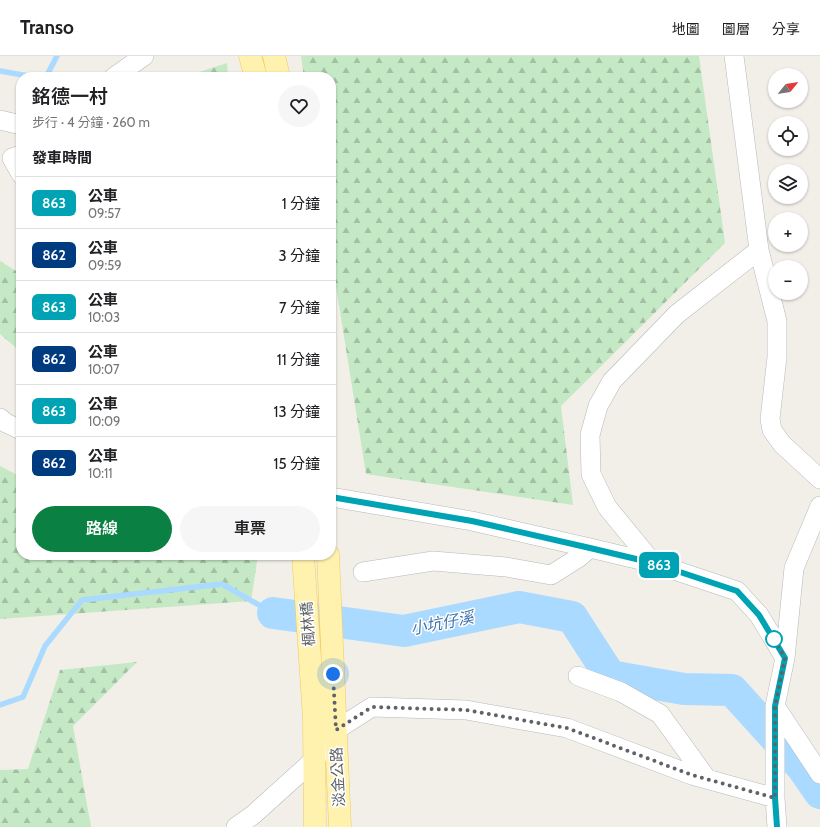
<!DOCTYPE html>
<html lang="zh-TW">
<head>
<meta charset="utf-8">
<style>
	body { margin:0; font-family:Cabin,"Noto Sans TC",sans-serif; background:#f6f6f6; color:#202124; height:100vh; display:flex; flex-direction:column; font-size:15px; white-space:nowrap }
	* { box-sizing:border-box; margin:0 }
	p { font-size:13px; color:#757577 }
	.icon { flex:none; width:22px; height:22px; fill:none; stroke:currentColor; stroke-width:2; stroke-linecap:round; stroke-linejoin:round }
	.map { position:relative; flex:1; overflow:hidden }
	.side { position:absolute; left:16px; top:16px; width:320px; height:488px; display:flex; flex-direction:column; background:#fff; border-radius:16px; box-shadow:0 1px 3px #0004 }
	.side>* { flex:none }
	.badge { padding:0 8px; border-radius:6px; font-size:14px; line-height:26px }
	.needle { width:26px; rotate:60deg }
	.buttons { position:absolute; left:768px; top:12px; display:grid; gap:8px }
	.buttons a { display:grid; place-items:center; width:40px; height:40px; border-radius:50%; background:#fff; box-shadow:0 1px 3px #0004; font-size:20px }
	.you { position:absolute; width:20px; height:20px; margin:-10px; border:3px solid #fff; border-radius:50%; background:#1a73e8; box-shadow:0 0 0 6px #1a73e833 }
	.map>.badge { position:absolute; translate:-50% -50%; box-shadow:0 0 0 2px #fff }
	h2 { padding:0 16px; font-size:15px; line-height:36px }
	.round { display:grid; place-items:center; flex:none; width:42px; height:42px; border-radius:21px; background:#f6f6f6 }
	.overview { display:flex; align-items:center; justify-content:space-between; height:68px; padding:0 16px }
	h1 { font-size:19px; font-weight:600; line-height:30px }
	.primary-button { display:flex; gap:8px; margin-top:auto; padding:8px 16px }
	.primary-button a { flex:1; height:46px; border-radius:24px; background:#0b8043; color:#fff; font-size:16px; font-weight:600; line-height:46px; text-align:center }
	.primary-button a+a { background:#f6f6f6; color:#202124 }
	ul { padding:0; list-style:none }
	li { display:flex; align-items:center; gap:12px; height:52px; padding:0 16px; border-top:1px solid #e0e0e0 }
	li div { flex:1 }
	li b { display:block; font-size:15px }
	li em { font-style:normal }
	li .badge { min-width:44px; font-weight:700; text-align:center }
	header { display:flex; align-items:center; gap:24px; box-sizing:border-box; height:56px; padding:0 20px; background:#fff; border-bottom:1px solid #e0e0e0 }
	header strong { font-size:19px }
	nav { display:flex; gap:22px; margin-inline-start:auto; font-size:14px }
	.map>svg:first-child { display:block }
	.forest { fill:url(#forest-firs) }
	.lines { fill:none; stroke-linecap:round; stroke-linejoin:round }
	.stream { stroke:#aadaff; stroke-width:5.5 }
	.river { stroke:#aadaff; stroke-width:32 }
	.minor-casing { stroke:#b5b8bc; stroke-width:20 }
	.major-casing { stroke:#f2c960; stroke-width:23 }
	.minor { stroke:#fff; stroke-width:19 }
	.major { stroke:#fff2af; stroke-width:22 }
	.line-casing { stroke:#fff; stroke-width:9 }
	.line { stroke:#00a3b4; stroke-width:6 }
	.walk { stroke:#5f6368; stroke-width:4; stroke-dasharray:0 7.2 }
	.stop-dot { fill:#fff; stroke:#00a3b4; stroke-width:2 }
	.labels { text-anchor:middle; dominant-baseline:central; stroke-width:3; stroke-linejoin:round; paint-order:stroke }
	.street-label { font-size:15px; fill:#5f6368; stroke:#fff }
	.water-label { font-size:16px; font-style:italic; fill:#4174aa; stroke:#fff }
</style>
</head>
<body>
<header>
<strong>Transo</strong>
<nav><a>地圖</a><a>圖層</a><a>分享</a></nav>
</header>
<div class="map">
<svg width="820" height="771" viewBox="0 0 820 771">
	<defs>
		<pattern id="forest-firs" width="22" height="20" patternUnits="userSpaceOnUse"><rect width="22" height="20" fill="#c5e8c5"/><path d="M5 1l3.5 6h-7zM16 11l3.5 6h-7z" fill="#a3c0a4"/></pattern>
	</defs>
	<rect width="100%" height="100%" fill="#f1efe8"/>
	<path class="forest" d="M301,0H699L725,187L561,350L573,449L366,418L331,199V21H304Z
		M227,7L228,21H184Z
		M0,205L21,218V296L0,278Z
		M0,410L21,421V499H258L251,545L0,563Z
		M137,606L73,670L91,771H0V714L28,713L60,614Z"/>
	<g class="lines">
		<path class="stream" d="M0,15L34,21
			M46,21L57,0
			M0,649L23,641L45,590L82,544L222,528L273,557"/>
		<path class="river" d="M273,557L404,575L519,551L572,561L610,620L684,633L732,634L802,711L820,737"/>
		<defs>
			<path id="minor" d="M114,21L144,0
				M0,64L21,69
				M21,99L12,102L21,118
				M759,194L777,265V301L770,363L772,374L782,388L820,423
				M0,362L6,367L21,374
				M331,441L472,465L590,492L653,507L737,535L759,559L785,602L775,650V742L777,771
				M653,507L607,451L591,418L590,379L598,350L612,325L677,258L759,194L734,0
				M363,516L433,505L506,511L551,519L578,502L590,492
				M785,602L794,512L820,450
				M578,620L621,636L660,658L707,723
				M775,650L820,718
				M236,771L253,759L315,703L336,674L372,651L466,654L567,672L692,719L775,742"/>
			<path id="major" d="M250,0L256,21
				M274,0L279,21
				M303,499L314,662L315,771
				M328,499L340,771"/>
		</defs>
		<use href="#minor" class="minor-casing"/>
		<use href="#major" class="major-casing"/>
		<use href="#minor" class="minor"/>
		<use href="#major" class="major"/>
	</g>
	<g class="lines">
		<defs>
			<path id="line" d="M331,441L472,465L590,492L653,507L737,535L759,559L785,602L775,650V742L777,771"/>
		</defs>
		<use href="#line" class="line-casing"/>
		<use href="#line" class="line"/>
		<path class="walk" d="M333,618L336,674L372,651L466,654L567,672L692,719L775,742V650L785,602L772,580L774,583"/>
	</g>
	<circle class="stop-dot" cx="774" cy="583" r="8"/>
	<g class="labels">
		<g class="street-label">
			<text transform="translate(308 568) rotate(-94)">楓林橋</text>
			<text transform="translate(338 721) rotate(-93)">淡金公路</text>
		</g>
		<g class="water-label">
			<text transform="translate(442 567) rotate(-11)">小坑仔溪</text>
		</g>
	</g>
</svg>
<div class="buttons">
<a><svg class="needle" viewBox="-14 -14 28 28"><path d="M0-13l5 13h-10z" fill="#e53935"/><path d="M0 13l5-13h-10z" fill="#757577"/></svg></a>
<a><svg class="icon" aria-label="locate" viewBox="0 0 24 24"><circle cx="12" cy="12" r="6"/><path d="M12 2v4M12 18v4M2 12h4M18 12h4"/></svg></a>
<a><svg class="icon" aria-label="layers" viewBox="0 0 24 24"><path d="M12 4l9 5-9 5-9-5zM3 14l9 5 9-5"/></svg></a>
<a>+</a>
<a>−</a>
</div>
<div class="you" style="left:333px;top:618px"></div>
<b class="badge" style="left:659px;top:509px;background:#00a3b4;color:#fff">863</b>
<section class="side">
<div class="overview"><div><h1>銘德一村</h1><p>步行 · 4 分鐘 · 260 m</p></div><a class="round"><svg class="icon" aria-label="heart" viewBox="0 0 24 24"><path d="M12 20l-8-8c-3-5 5-10 8-4 3-6 11-1 8 4z"/></svg></a></div>
<h2>發車時間</h2>
<ul>
<li><span class="badge" style="background:#00a3b4;color:#fff">863</span><div><b>公車</b><p>09:57</p></div><em>1 分鐘</em></li>
<li><span class="badge" style="background:#003b80;color:#fff">862</span><div><b>公車</b><p>09:59</p></div><em>3 分鐘</em></li>
<li><span class="badge" style="background:#00a3b4;color:#fff">863</span><div><b>公車</b><p>10:03</p></div><em>7 分鐘</em></li>
<li><span class="badge" style="background:#003b80;color:#fff">862</span><div><b>公車</b><p>10:07</p></div><em>11 分鐘</em></li>
<li><span class="badge" style="background:#00a3b4;color:#fff">863</span><div><b>公車</b><p>10:09</p></div><em>13 分鐘</em></li>
<li><span class="badge" style="background:#003b80;color:#fff">862</span><div><b>公車</b><p>10:11</p></div><em>15 分鐘</em></li>
</ul>
<div class="primary-button"><a>路線</a><a>車票</a></div>
</section>
</div>
</body>
</html>
